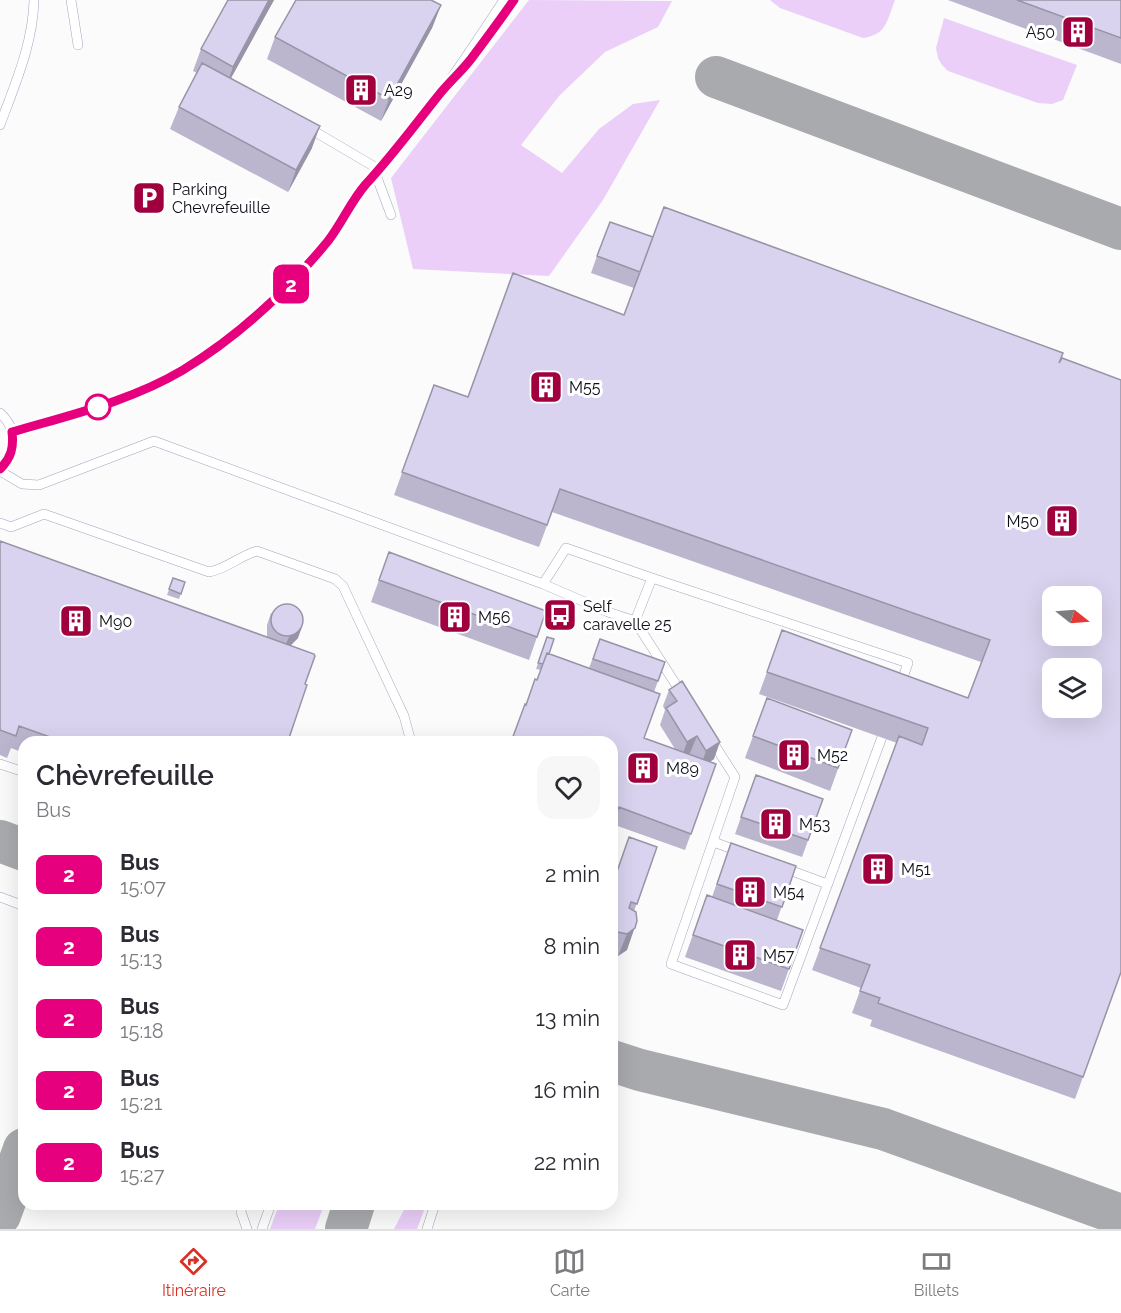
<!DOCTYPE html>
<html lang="fr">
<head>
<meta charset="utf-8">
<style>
	body { margin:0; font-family:Raleway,sans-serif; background:#f7f7f7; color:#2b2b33; height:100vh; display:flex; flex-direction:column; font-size:22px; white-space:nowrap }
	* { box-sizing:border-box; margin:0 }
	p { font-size:20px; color:#7c7c81 }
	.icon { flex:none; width:33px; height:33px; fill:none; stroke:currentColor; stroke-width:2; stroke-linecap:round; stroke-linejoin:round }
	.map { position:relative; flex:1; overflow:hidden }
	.drawer { position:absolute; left:18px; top:736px; width:600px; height:474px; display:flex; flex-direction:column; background:#fff; border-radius:18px; box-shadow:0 6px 24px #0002 }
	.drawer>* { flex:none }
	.badge { padding:0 12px; border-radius:9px; font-size:21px; line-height:39px }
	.needle { width:39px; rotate:107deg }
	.fabs { position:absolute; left:1042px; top:586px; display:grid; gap:12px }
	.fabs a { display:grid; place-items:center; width:60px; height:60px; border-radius:12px; background:#fff; box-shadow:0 6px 24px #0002; font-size:30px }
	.map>.badge { position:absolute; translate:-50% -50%; box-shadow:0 0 0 3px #fff }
	.round { display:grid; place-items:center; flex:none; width:63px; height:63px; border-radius:18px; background:#f7f7f7 }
	.overview { display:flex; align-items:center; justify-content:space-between; height:102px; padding:0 18px }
	h1 { font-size:28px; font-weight:600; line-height:45px }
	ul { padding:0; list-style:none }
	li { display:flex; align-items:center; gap:18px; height:72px; padding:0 18px }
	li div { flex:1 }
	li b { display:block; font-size:22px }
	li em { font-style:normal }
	li .badge { min-width:66px; font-weight:700; text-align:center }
	.menu { display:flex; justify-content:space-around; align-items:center; height:84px; border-top:2px solid #e1e1e2; background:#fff; font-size:16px; color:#7c7c81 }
	.menu a { display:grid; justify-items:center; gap:3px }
	.menu .current { color:#d93025 }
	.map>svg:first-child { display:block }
	.grass { fill:#ebcff9 }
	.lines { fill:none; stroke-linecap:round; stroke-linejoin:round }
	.taxiway { stroke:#a9aaad; stroke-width:42 }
	.service-casing { stroke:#a0a5bf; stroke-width:10 }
	.service { stroke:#fff; stroke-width:9 }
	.wall { fill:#bbb5ce }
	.shaded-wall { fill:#9894a7 }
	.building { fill:#d9d3ef; stroke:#9894a7; stroke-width:1.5; fill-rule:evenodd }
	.line-casing { stroke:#fff; stroke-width:14 }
	.line { stroke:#e6007e; stroke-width:9 }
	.stop-dot { fill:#fff; stroke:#e6007e; stroke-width:3 }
	.labels { text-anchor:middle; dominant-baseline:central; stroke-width:6; stroke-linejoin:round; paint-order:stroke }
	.poi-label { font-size:16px; fill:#0e1019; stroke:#fff; text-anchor:start }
</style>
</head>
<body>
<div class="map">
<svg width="1121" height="1229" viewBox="0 0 1121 1229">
	<rect width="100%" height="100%" fill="#fbfbfb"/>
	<path class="grass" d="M529,0L672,1L658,27L605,52L559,96L521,145L562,173L599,129L633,104L660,100L603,200L549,276L413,269L391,178Z
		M770,0H895C887,20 887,35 863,38L780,8Z
		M944,18L1077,65L1063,100L1052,104L1038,103L948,71L942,65L938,58L936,48Z
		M407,1204L426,1205L417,1229H394Z
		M279,1205V1204L324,1205L315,1229H270Z"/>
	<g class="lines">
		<path class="taxiway" d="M716,77L1121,229
			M0,841L24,850
			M612,1061L640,1070L883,1129L1121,1215
			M0,1215L24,1149
			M346,1229L354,1204"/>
		<defs>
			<path id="service" d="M71,0L78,45
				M478,49L514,0
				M0,125C15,84 33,44 34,0
				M307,127L380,170
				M376,175L391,215
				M0,413C18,429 17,453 0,469
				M12,432C60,418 109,406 154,385C221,355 287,296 330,238C343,221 352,201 366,185C392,154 419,123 443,90C464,61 484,30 504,0
				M0,471L22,484L39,485L154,441L543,584L608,612L635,621
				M0,523L11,527L44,514L209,572C227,569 239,556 257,551L335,579L343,586L349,599L404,716L411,742
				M543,584L566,548L652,578
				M682,694L635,621L652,578L908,663L900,686
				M712,741L735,777L671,964L783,1005L882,737
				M0,764L24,772
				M714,842L740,852
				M784,868L827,884
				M0,897L24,906
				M242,1204L241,1212L247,1229
				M262,1229L271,1204
				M427,1229L435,1204"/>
		</defs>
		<use href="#service" class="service-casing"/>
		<use href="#service" class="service"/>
	</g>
	<path class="wall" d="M228,0H274L231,78L312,148L288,192L170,129L179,107L197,73L193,71L201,49Z
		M948,0H1121V64Z
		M441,5L432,28L381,121L267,59L275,37Z
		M653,237L1059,363L1121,972L1075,1099L870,1026L872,1020L852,1013L861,988L812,970L897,743L759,694L782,630L968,698L981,662L552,512L539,547L394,495L434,385L468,397L624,315L634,288L591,273L597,256Z
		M0,541L267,637V625L271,613L298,638L291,645L305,684L289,738L290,742H24V753L11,748L7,758L0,755Z
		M389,552L537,637L529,660L371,602Z
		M173,578L185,582L179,599L167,595Z
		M547,637L549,654L589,668L600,639L665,662L654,692L644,738L675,749L660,725L665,710L663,706L669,690L714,759L710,762L716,764L685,850L612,824L526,705L541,670L536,669Z
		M767,698L852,730L830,791L745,758Z
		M756,775L823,799L802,857L735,834Z
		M731,843L796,866L777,920L803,930L781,991L685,957L707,895L712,897Z
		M657,847L634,911L627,950L618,956L612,955V885Z
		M226,1204H230L228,1210L225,1209Z"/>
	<path class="shaded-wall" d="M269,0H274L225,89L233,67Z
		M441,5L432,28L381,121L389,99Z
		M320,126L312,148L288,192L296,170Z
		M302,627L298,638L290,646L284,648L289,637Z
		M697,736L690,753L681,759L687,742Z
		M720,742L714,759L700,768L706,751Z
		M637,921L627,950L618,956L627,934Z"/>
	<path class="building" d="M228,0H269L233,67L201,49Z
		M296,0H431L441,5L389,99L275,37Z
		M1017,0H1121V38Z
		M202,63L320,126L296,170L179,107Z
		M664,207L1063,353L1059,363L1062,358L1121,380V972L1083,1077L878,1003L880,998L860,991L870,965L820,948L899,736L922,745L928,728L767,672L782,630L968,698L990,640L560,489L547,525L402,472L434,385L468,397L513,273L624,315ZM1053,597H1092V636H1053ZM1053,669H1092V708H1053Z
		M610,222L653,237L640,272L597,256Z
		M0,541L314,654L315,656L305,684L307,685L289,738L291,739L290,742H64L19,726L16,736L0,730Z
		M389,552L546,611L537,637L379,580Z
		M173,578L185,582L181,594L169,589Z
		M271 620a16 16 0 1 1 32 0a16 16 0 1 1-32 0Z
		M547,637L554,639L549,654L547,653L543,664L538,663Z
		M600,639L665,662L658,681L593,659Z
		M547,653L660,694L644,738L716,764L691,834L619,807L612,825V742H511L525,704L526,705L535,679L537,680Z
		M682,681L720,742L706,751L697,736L687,742L666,708L677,701L669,690Z
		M767,698L852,730L838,768L753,736Z
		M756,775L823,799L808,840L741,817Z
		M629,837L657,847L637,904L631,902L629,908L636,912L637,921L635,928L627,934L613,931L612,930V886Z
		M731,843L796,866L782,907L717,884Z
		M707,895L803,930L789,969L693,935Z"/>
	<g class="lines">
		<defs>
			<path id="line" d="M0,469C11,458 14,448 12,432C70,415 131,401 183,370C239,336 287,291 328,241C342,223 351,201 366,184C392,156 414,126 438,96C448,83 461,72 471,59C486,39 500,20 514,0"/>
		</defs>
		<use href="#line" class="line-casing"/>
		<use href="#line" class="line"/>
	</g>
	<defs>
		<symbol id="building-square" viewBox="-11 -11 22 22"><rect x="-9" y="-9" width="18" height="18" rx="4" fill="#a0013e" stroke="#fff"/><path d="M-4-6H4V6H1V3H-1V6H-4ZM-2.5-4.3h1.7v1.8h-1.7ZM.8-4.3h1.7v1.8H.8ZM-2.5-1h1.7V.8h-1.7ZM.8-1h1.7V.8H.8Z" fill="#fff"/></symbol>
		<symbol id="parking-square" viewBox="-11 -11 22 22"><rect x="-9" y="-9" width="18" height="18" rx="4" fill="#a0013e" stroke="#fff"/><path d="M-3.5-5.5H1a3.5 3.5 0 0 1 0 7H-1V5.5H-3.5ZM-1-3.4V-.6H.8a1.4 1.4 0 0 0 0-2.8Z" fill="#fff"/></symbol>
		<symbol id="bus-square" viewBox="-11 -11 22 22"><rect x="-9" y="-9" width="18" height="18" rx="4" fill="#a0013e" stroke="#fff"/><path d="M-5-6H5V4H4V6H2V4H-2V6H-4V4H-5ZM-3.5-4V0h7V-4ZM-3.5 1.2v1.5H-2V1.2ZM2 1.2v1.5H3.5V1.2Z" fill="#fff"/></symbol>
	</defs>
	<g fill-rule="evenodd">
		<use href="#building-square" x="1059" y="13" width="38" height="38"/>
		<use href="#building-square" x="342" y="71" width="38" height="38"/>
		<use href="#parking-square" x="130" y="179" width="38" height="38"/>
		<use href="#building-square" x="527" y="368" width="38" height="38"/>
		<use href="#building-square" x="1043" y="502" width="38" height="38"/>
		<use href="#bus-square" x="541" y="596" width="38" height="38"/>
		<use href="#building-square" x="436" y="598" width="38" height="38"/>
		<use href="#building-square" x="57" y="602" width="38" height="38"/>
		<use href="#building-square" x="775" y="736" width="38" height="38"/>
		<use href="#building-square" x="624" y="749" width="38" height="38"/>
		<use href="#building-square" x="757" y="805" width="38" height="38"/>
		<use href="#building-square" x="859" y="850" width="38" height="38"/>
		<use href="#building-square" x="731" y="873" width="38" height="38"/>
		<use href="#building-square" x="721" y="936" width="38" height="38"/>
	</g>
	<circle class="stop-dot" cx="98" cy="407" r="12"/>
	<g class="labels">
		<g class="poi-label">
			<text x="1055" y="32" text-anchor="end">A50</text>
			<text x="384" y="90">A29</text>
			<text x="172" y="189">Parking<tspan x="172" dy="18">Chevrefeuille</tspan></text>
			<text x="569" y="387">M55</text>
			<text x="1039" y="521" text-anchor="end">M50</text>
			<text x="583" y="606">Self<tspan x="583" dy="18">caravelle 25</tspan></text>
			<text x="478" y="617">M56</text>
			<text x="99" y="621">M90</text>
			<text x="817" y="755">M52</text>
			<text x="666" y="768">M89</text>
			<text x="799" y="824">M53</text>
			<text x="901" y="869">M51</text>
			<text x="773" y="892">M54</text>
			<text x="763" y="955">M57</text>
		</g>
	</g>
</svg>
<div class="fabs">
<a><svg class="needle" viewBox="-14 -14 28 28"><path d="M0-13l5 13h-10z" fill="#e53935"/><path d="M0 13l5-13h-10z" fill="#7c7c81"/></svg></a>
<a><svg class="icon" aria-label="layers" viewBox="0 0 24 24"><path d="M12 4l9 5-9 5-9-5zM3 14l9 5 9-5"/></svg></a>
</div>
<b class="badge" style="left:291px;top:284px;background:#e6007e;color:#fff">2</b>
<section class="drawer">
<div class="overview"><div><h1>Chèvrefeuille</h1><p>Bus</p></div><a class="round"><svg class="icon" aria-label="heart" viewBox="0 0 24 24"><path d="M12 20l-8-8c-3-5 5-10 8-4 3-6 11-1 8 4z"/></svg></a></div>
<ul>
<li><span class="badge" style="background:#e6007e;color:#fff">2</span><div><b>Bus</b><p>15:07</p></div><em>2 min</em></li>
<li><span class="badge" style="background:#e6007e;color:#fff">2</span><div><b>Bus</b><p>15:13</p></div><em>8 min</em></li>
<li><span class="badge" style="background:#e6007e;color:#fff">2</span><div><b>Bus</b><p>15:18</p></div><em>13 min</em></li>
<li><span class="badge" style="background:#e6007e;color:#fff">2</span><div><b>Bus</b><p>15:21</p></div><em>16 min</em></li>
<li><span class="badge" style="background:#e6007e;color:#fff">2</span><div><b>Bus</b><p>15:27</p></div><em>22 min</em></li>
</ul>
</section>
</div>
<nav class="menu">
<a class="current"><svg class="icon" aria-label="directions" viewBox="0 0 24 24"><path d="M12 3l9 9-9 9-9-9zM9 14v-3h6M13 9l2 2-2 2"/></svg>Itinéraire</a>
<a><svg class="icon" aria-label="map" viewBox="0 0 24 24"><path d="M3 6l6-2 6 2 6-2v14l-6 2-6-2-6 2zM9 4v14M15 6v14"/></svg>Carte</a>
<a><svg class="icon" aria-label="tickets" viewBox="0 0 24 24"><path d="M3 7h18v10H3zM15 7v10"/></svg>Billets</a>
</nav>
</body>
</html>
